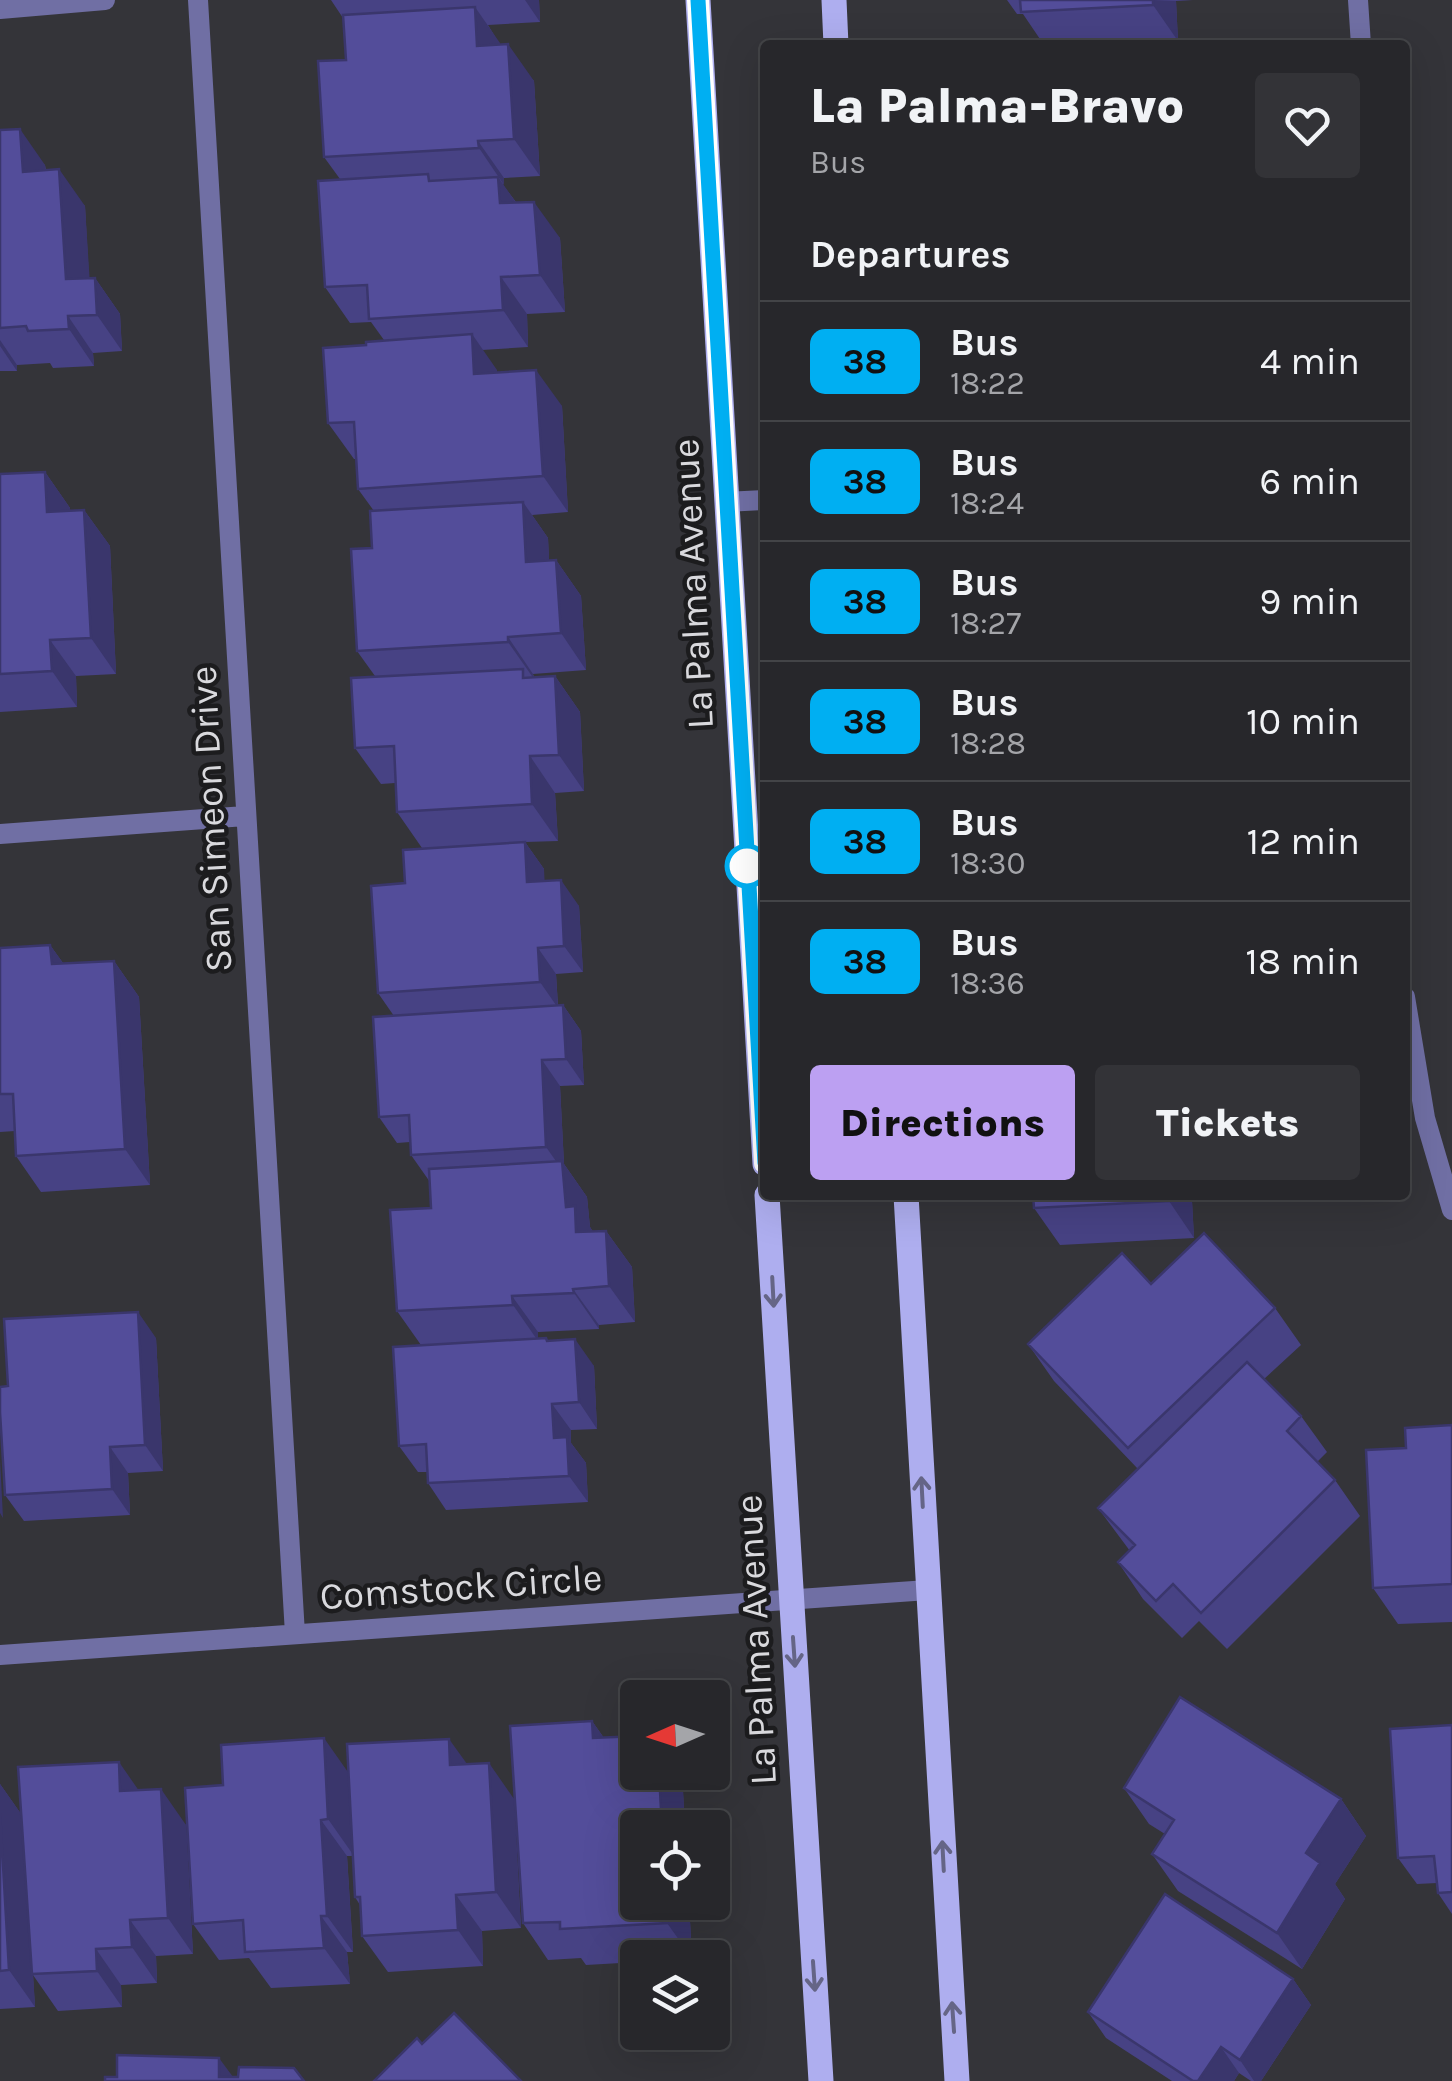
<!DOCTYPE html>
<html lang="en">
<head>
<meta charset="utf-8">
<style>
	body { margin:0; font-family:Karla,sans-serif; background:#333337; color:#f1f3f6; height:100vh; display:flex; flex-direction:column; font-size:38px; white-space:nowrap }
	* { box-sizing:border-box; margin:0 }
	p { font-size:32px; color:#a4a5a9 }
	.icon { flex:none; width:55px; height:55px; fill:none; stroke:currentColor; stroke-width:2; stroke-linecap:round; stroke-linejoin:round }
	.map { position:relative; flex:1; overflow:hidden }
	.details { position:absolute; left:760px; top:40px; width:650px; height:1160px; display:flex; flex-direction:column; background:#27272b; border-radius:10px; box-shadow:0 10px 40px #0002,0 0 0 2px #434447 }
	.details>* { flex:none }
	.badge { padding:0 20px; border-radius:15px; font-size:35px; line-height:65px }
	.needle { width:65px; rotate:267deg }
	.fabs { position:absolute; left:620px; top:1680px; display:grid; gap:20px }
	.fabs a { display:grid; place-items:center; width:110px; height:110px; border-radius:10px; background:#27272b; box-shadow:0 10px 40px #0002,0 0 0 2px #434447; font-size:50px }
	.map>.badge { position:absolute; translate:-50% -50%; box-shadow:0 0 0 5px #fff }
	h2 { padding:0 50px; font-size:38px; line-height:90px }
	.round { display:grid; place-items:center; flex:none; width:105px; height:105px; border-radius:10px; background:#333337 }
	.overview { display:flex; align-items:center; justify-content:space-between; height:170px; padding:0 50px }
	h1 { font-size:48px; font-weight:800; line-height:75px }
	.action { display:flex; gap:20px; margin-top:auto; padding:20px 50px }
	.action a { flex:1; height:115px; border-radius:10px; background:#bca0f2; color:#111; font-size:40px; font-weight:800; line-height:115px; text-align:center }
	.action a+a { background:#333337; color:#f1f3f6 }
	ul { padding:0; list-style:none }
	li { display:flex; align-items:center; gap:30px; height:120px; padding:0 50px; border-top:2px solid #434447 }
	li div { flex:1 }
	li b { display:block; font-size:38px }
	li em { font-style:normal }
	li .badge { min-width:110px; font-weight:700; text-align:center }
	.map>svg:first-child { display:block }
	.lines { fill:none; stroke-linecap:round; stroke-linejoin:round }
	.minor { stroke:#706fa4; stroke-width:20 }
	.primary { stroke:#aeaeef; stroke-width:25 }
	.wall { fill:#474284 }
	.shaded-wall { fill:#3a366c }
	.building { fill:#534d9a; stroke:#3a366c; stroke-width:2.5 }
	.oneway { stroke:#656586 }
	.line-casing { stroke:#fff; stroke-width:22 }
	.line { stroke:#00aff2; stroke-width:15 }
	.stop-dot { fill:#fff; stroke:#00aff2; stroke-width:5 }
	.labels { text-anchor:middle; dominant-baseline:central; stroke-width:9; stroke-linejoin:round; paint-order:stroke }
	.street-label { font-size:38px; fill:#d9d9dd; stroke:#1c1c1e }
</style>
</head>
<body>
<div class="map">
<svg width="1452" height="2081" viewBox="0 0 1452 2081">
	<rect width="100%" height="100%" fill="#343439"/>
	<g class="lines">
		<path class="minor" d="M198,0L295,1634
			M1358,0L1361,45
			M0,9L105,0
			M725,502L765,500
			M0,834L245,816
			M1405,997L1425,1118L1452,1210
			M0,1655L928,1590"/>
		<path class="primary" d="M698,0L765,1164
			M834,0L836,45
			M767,1195L821,2081
			M906,1195L957,2081"/>
	</g>
	<path class="wall" d="M331,0H539L540,22L488,25L500,45L534,81L540,176L504,178L503,185L516,202L560,238L565,312L527,314L528,347L482,350L497,373L562,406L568,512L532,515L548,538L549,560H556L581,596L586,670L533,674L534,677L555,676L580,712L584,791L555,793L558,841L525,842L544,869V881L579,906L583,972L556,974L558,1005H563L581,1031L584,1085L560,1086L564,1164L587,1197L590,1227L593,1232L606,1231L632,1267L635,1322L599,1325V1329L538,1332V1338L548,1341L594,1366L597,1429L571,1430V1443L586,1463L588,1502L446,1510L428,1483L427,1472H418L399,1446L421,1345L397,1311L431,1208L430,1182L411,1155L410,1142L397,1143L379,1117L394,1016L378,993L405,883L422,848L397,812L395,783L381,784L355,748L375,676L357,651L372,548L374,511L358,489L356,459H354L328,423L366,345L384,340L371,322L350,323L325,287L340,179L324,157L346,60L343,18Z
		M1007,0H1193L1176,1L1178,41L1147,43L1148,45H1044L1023,14H1017Z
		M0,130L45,165L46,170L85,206L89,278H95L120,314L122,351L93,353L94,366L53,368L50,363L17,365V371H0Z
		M45,472L70,508V511L84,510L110,546L116,674L76,676L77,707L0,712V474Z
		M50,945L63,963L114,961L139,997L150,1185L41,1192L16,1156L15,1131L0,1132V948Z
		M1019,1195H1236L1237,1198L1192,1201L1194,1238L1060,1245L1034,1208V1199L1023,1200Z
		M1151,1284L1275,1308L1301,1345L1264,1379L1301,1416L1327,1452L1317,1462L1335,1480L1360,1516L1227,1649L1199,1621L1182,1638L1143,1599L1118,1562L1130,1551L1098,1508L1138,1469L1054,1381L1028,1344Z
		M156,1338L163,1471L128,1473L130,1515L24,1521L5,1495L8,1386Z
		M1452,1425V1622L1398,1624L1373,1588L1406,1448Z
		M592,1721L604,1738L638,1772H682L685,1828L638,1902H689L692,1958H638V1962L586,1965L581,1958L548,1960L523,1923Z
		M1452,1725V1914L1438,1893L1437,1883L1417,1884L1398,1858Z
		M467,1764L514,1799L521,1928L482,1931L483,1966L388,1972L362,1936L360,1905L355,1897L353,1856H347L353,1952H347L350,1984L271,1988L249,1958L219,1960L193,1924L349,1774Z
		M0,1784L21,1814L138,1790L186,1825L193,1954L156,1956L157,1983L121,1985L122,2007L58,2011L33,1975L35,2007L0,2009Z
		M1124,1788L1341,1799L1366,1836L1335,1884L1345,1899L1302,1969L1178,1891L1152,1854L1165,1834L1149,1824Z
		M1293,1979L1311,2005L1261,2081H1251L1239,2073L1234,2081H1172L1106,2038L1088,2012Z"/>
	<path class="shaded-wall" d="M525,0H539L540,22Z
		M1153,0L1176,1L1178,41L1153,5Z
		M475,7L500,43L502,82L477,46Z
		M508,44L534,81L540,176L514,139Z
		M20,129L45,165L49,208L23,172Z
		M478,141L504,178V185L479,148Z
		M59,169L85,206L92,316L66,279Z
		M498,177L524,214L500,203Z
		M534,202L560,238L565,312L540,275Z
		M501,277L527,314L528,347L503,310Z
		M95,278L120,314L122,351L97,315Z
		M68,316L93,353L94,366L69,329Z
		M472,334L497,370L499,411L474,374Z
		M0,340L17,365V371L0,346Z
		M536,370L562,406L568,512L543,476Z
		M45,472L70,508L72,548L47,512Z
		M523,502L548,538L551,598L526,562Z
		M84,510L110,546L116,674L91,638Z
		M556,560L581,596L586,670L561,633Z
		M508,637L533,674L534,679L508,642Z
		M50,640L76,676L77,707L52,671Z
		M555,676L580,712L584,791L559,755Z
		M530,756L555,793L558,841L532,804Z
		M525,842L544,869L546,909L527,882Z
		M561,880L579,906L583,972L564,946Z
		M50,945L76,981L52,964Z
		M538,948L556,974L558,1008L540,982Z
		M114,961L139,997L150,1185L125,1149Z
		M563,1005L581,1031L584,1085L566,1059Z
		M542,1060L560,1086L564,1164L587,1197L590,1227L601,1243L576,1232L566,1207L563,1171L546,1147Z
		M1168,1195H1188L1192,1201L1194,1238L1169,1201Z
		M606,1231L632,1267L635,1322L609,1286Z
		M573,1289L599,1325V1329L574,1293Z
		M512,1296L538,1332V1341L513,1305Z
		M138,1312L156,1338L163,1471L145,1445Z
		M575,1339L594,1366L597,1429L579,1402Z
		M552,1404L571,1430V1443L586,1463L588,1502L569,1476L554,1438Z
		M110,1447L128,1473L130,1515L112,1489Z
		M0,1459L3,1518L0,1513Z
		M592,1721L618,1758L593,1738Z
		M324,1738L350,1775L354,1856L328,1819Z
		M449,1739L475,1775L450,1765Z
		M119,1762L144,1798L120,1791Z
		M489,1763L514,1799L521,1928L496,1892Z
		M659,1772H682L685,1828H662Z
		M0,1784L24,1818L35,2007L9,1970L0,1813Z
		M161,1789L186,1825L193,1954L168,1918Z
		M1341,1799L1366,1836L1335,1884L1345,1899L1302,1969L1277,1933L1306,1853Z
		M321,1820L347,1856L353,1952L327,1916Z
		M456,1895L482,1931L483,1966L458,1930Z
		M666,1902H689L692,1958L667,1923Z
		M321,1916L347,1952L350,1984L324,1948Z
		M130,1920L156,1956L157,1983L132,1947Z
		M96,1949L121,1985L122,2007L97,1971Z
		M1293,1979L1311,2005L1261,2081H1254L1240,2060Z
		M1221,2047L1239,2073L1234,2081H1198Z
		M219,2058L236,2081L219,2077Z"/>
	<path class="building" d="M1020,0H1153V5L1021,12Z
		M475,7L477,46L508,44L514,139L478,141L479,148L324,157L318,61L346,60L343,15Z
		M1144,40L1145,45H1054Z
		M20,129L23,172L59,169L66,279L95,278L97,315L68,316L69,329L28,331L26,326L0,328V130Z
		M428,174L429,181L498,177L500,203L534,202L540,275L501,277L503,310L369,319L367,285L325,287L318,181Z
		M472,334L474,374L536,370L543,476L358,489L354,422L328,423L323,348L366,345V342Z
		M45,472L47,512L84,510L91,638L50,640L52,671L0,674V474Z
		M523,502L526,562L556,560L561,633L508,637V642L357,651L351,549L372,548L370,511Z
		M523,669V678L555,676L559,755L530,756L532,804L397,812L394,746L355,748L351,678Z
		M525,842L527,882L561,880L564,946L538,948L540,982L378,993L371,886L405,883L403,850Z
		M50,945L52,964L114,961L125,1149L16,1156L13,1094H0V948Z
		M563,1005L566,1059L542,1060L546,1147L411,1155L409,1115L379,1117L373,1017Z
		M562,1161L566,1207L575,1206L576,1232L606,1231L609,1286L573,1289L574,1293L512,1296L513,1305L397,1311L390,1210L431,1208L429,1169Z
		M1033,1195H1168L1169,1201L1034,1208Z
		M1204,1233L1275,1308L1128,1448L1028,1344L1122,1253L1151,1284Z
		M138,1312L145,1445L110,1447L112,1489L5,1495L0,1412V1387L8,1386L4,1319Z
		M546,1338L547,1341L575,1339L579,1402L552,1404L554,1438L567,1437L569,1476L428,1483L426,1444L399,1446L393,1347Z
		M1247,1362L1301,1416L1287,1431L1335,1480L1201,1613L1173,1584L1156,1601L1118,1562L1135,1545L1098,1508Z
		M1452,1425V1584L1373,1588L1366,1450L1406,1448L1405,1428Z
		M1180,1697L1341,1799L1306,1853L1320,1863L1277,1933L1152,1854L1174,1820L1124,1788Z
		M592,1721L593,1738L638,1736V1772H659L662,1828H638V1902H666L667,1923L560,1929V1922L523,1923L510,1726Z
		M1452,1725V1892L1438,1893L1434,1856L1398,1858L1390,1729Z
		M324,1738L328,1819L321,1820L327,1916H321L324,1948L245,1952L243,1920L193,1924L185,1788L223,1785L221,1745Z
		M449,1739L450,1765L489,1763L496,1892L456,1895L458,1930L362,1936L360,1897H355L347,1744Z
		M119,1762L120,1791L161,1789L168,1918L130,1920L132,1947L96,1949L97,1971L32,1974L18,1767Z
		M0,1813L9,1970L0,1971Z
		M1165,1894L1293,1979L1240,2060L1221,2047L1198,2081H1193L1088,2012Z
		M454,2013L521,2081H374L417,2038L422,2044Z
		M117,2055L219,2058V2077H238L239,2067L294,2068L304,2081H105V2077H117Z"/>
	<defs><path id="oneway-shaft" d="M-6 0H5M1.5-3L5.5 0L1.5 3" fill="none" stroke-width="1.6" stroke-linecap="round" stroke-linejoin="round" transform="scale(2.5)"/></defs>
	<g class="oneway">
		<use href="#oneway-shaft" transform="translate(773 1292) rotate(87)"/>
		<use href="#oneway-shaft" transform="translate(922 1492) rotate(-93)"/>
		<use href="#oneway-shaft" transform="translate(794 1652) rotate(86)"/>
		<use href="#oneway-shaft" transform="translate(943 1856) rotate(-93)"/>
		<use href="#oneway-shaft" transform="translate(814 1976) rotate(86)"/>
		<use href="#oneway-shaft" transform="translate(953 2017) rotate(-94)"/>
	</g>
	<g class="lines">
		<defs>
			<path id="line" d="M698,0L765,1163"/>
		</defs>
		<use href="#line" class="line-casing"/>
		<use href="#line" class="line"/>
	</g>
	<circle class="stop-dot" cx="747" cy="866" r="20"/>
	<g class="labels">
		<g class="street-label">
			<text transform="translate(693 584) rotate(-93)">La Palma Avenue</text>
			<text transform="translate(211 819) rotate(-93)">San Simeon Drive</text>
			<text transform="translate(461 1587) rotate(-4)">Comstock Circle</text>
			<text transform="translate(756 1640) rotate(-93)">La Palma Avenue</text>
		</g>
	</g>
</svg>
<div class="fabs">
<a><svg class="needle" viewBox="-14 -14 28 28"><path d="M0-13l5 13h-10z" fill="#e53935"/><path d="M0 13l5-13h-10z" fill="#a4a5a9"/></svg></a>
<a><svg class="icon" aria-label="locate" viewBox="0 0 24 24"><circle cx="12" cy="12" r="6"/><path d="M12 2v4M12 18v4M2 12h4M18 12h4"/></svg></a>
<a><svg class="icon" aria-label="layers" viewBox="0 0 24 24"><path d="M12 4l9 5-9 5-9-5zM3 14l9 5 9-5"/></svg></a>
</div>
<section class="details">
<div class="overview"><div><h1>La Palma-Bravo</h1><p>Bus</p></div><a class="round"><svg class="icon" aria-label="heart" viewBox="0 0 24 24"><path d="M12 20l-8-8c-3-5 5-10 8-4 3-6 11-1 8 4z"/></svg></a></div>
<h2>Departures</h2>
<ul>
<li><span class="badge" style="background:#00aff2;color:#111">38</span><div><b>Bus</b><p>18:22</p></div><em>4 min</em></li>
<li><span class="badge" style="background:#00aff2;color:#111">38</span><div><b>Bus</b><p>18:24</p></div><em>6 min</em></li>
<li><span class="badge" style="background:#00aff2;color:#111">38</span><div><b>Bus</b><p>18:27</p></div><em>9 min</em></li>
<li><span class="badge" style="background:#00aff2;color:#111">38</span><div><b>Bus</b><p>18:28</p></div><em>10 min</em></li>
<li><span class="badge" style="background:#00aff2;color:#111">38</span><div><b>Bus</b><p>18:30</p></div><em>12 min</em></li>
<li><span class="badge" style="background:#00aff2;color:#111">38</span><div><b>Bus</b><p>18:36</p></div><em>18 min</em></li>
</ul>
<div class="action"><a>Directions</a><a>Tickets</a></div>
</section>
</div>
</body>
</html>
